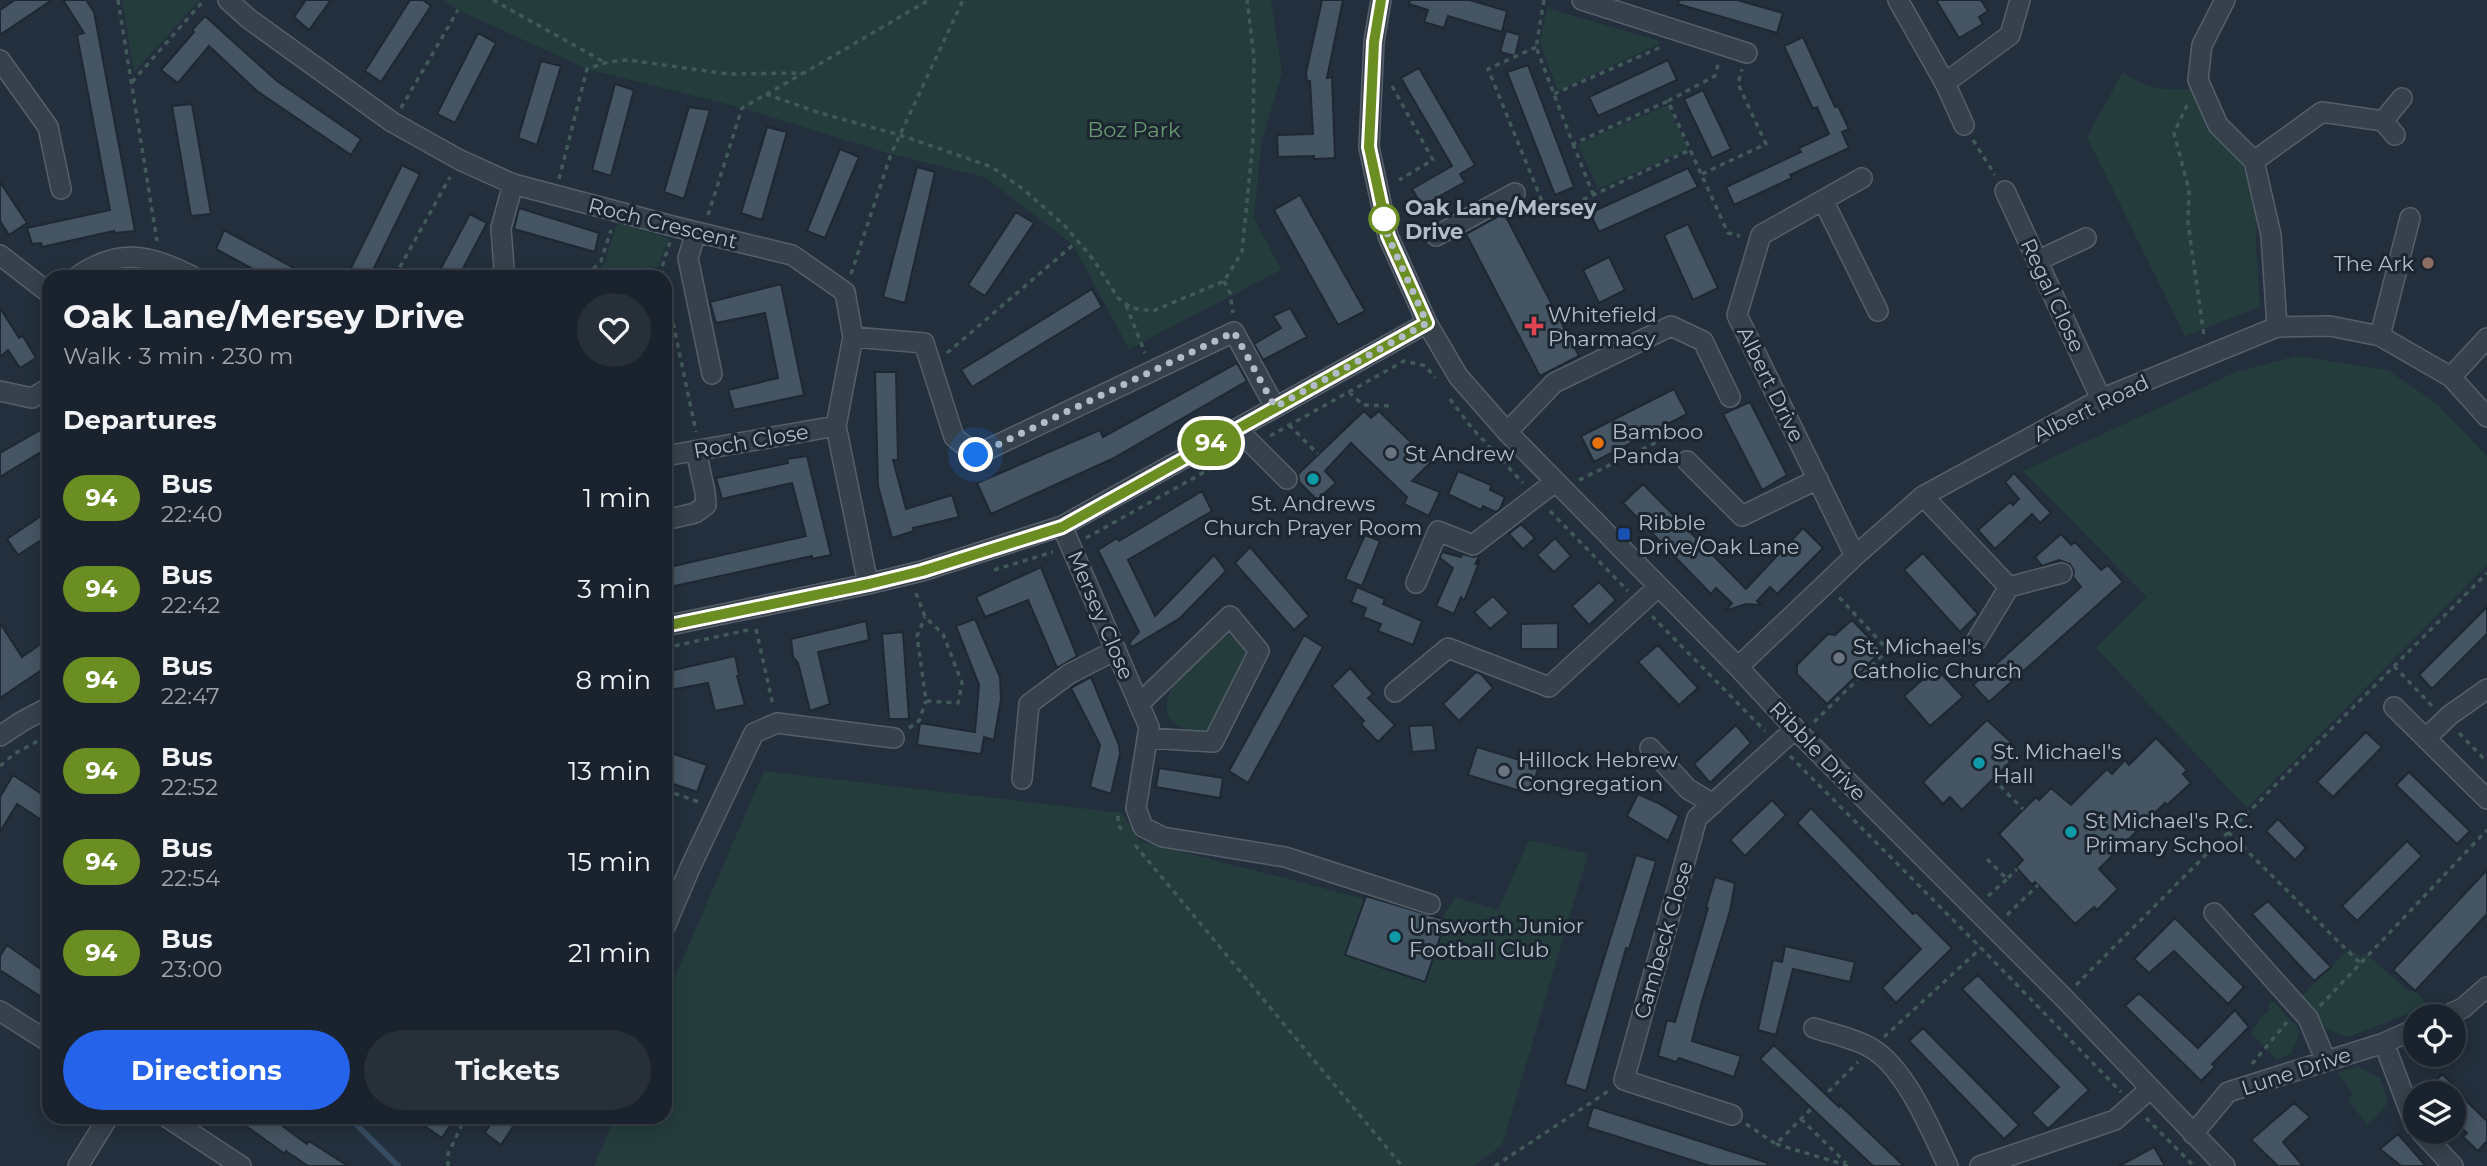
<!DOCTYPE html>
<html lang="en">
<head>
<meta charset="utf-8">
<style>
	body { margin:0; font-family:Montserrat,sans-serif; background:#272f39; color:#f1f3f6; height:100vh; display:flex; flex-direction:column; font-size:26px; white-space:nowrap }
	* { box-sizing:border-box; margin:0 }
	p { font-size:23px; color:#9fa4aa }
	.icon { flex:none; width:38px; height:38px; fill:none; stroke:currentColor; stroke-width:2; stroke-linecap:round; stroke-linejoin:round }
	.map { position:relative; flex:1; overflow:hidden }
	.details { position:absolute; left:42px; top:270px; width:630px; height:854px; display:flex; flex-direction:column; background:#1a232d; border-radius:21px; box-shadow:0 4px 18px #0003,0 0 0 2px #384049 }
	.details>* { flex:none }
	.badge { padding:0 14px; border-radius:23px; font-size:24px; line-height:46px }
	.buttons { position:absolute; left:2403px; top:1004px; display:grid; gap:14px }
	.buttons a { display:grid; place-items:center; width:63px; height:63px; border-radius:50%; background:#1a232d; box-shadow:0 4px 18px #0003,0 0 0 2px #384049; font-size:35px }
	.you { position:absolute; width:35px; height:35px; margin:-18px; border:5px solid #fff; border-radius:50%; background:#1a73e8; box-shadow:0 0 0 10px #1a73e833 }
	.map>.badge { position:absolute; translate:-50% -50%; box-shadow:0 0 0 4px #fff }
	h2 { padding:0 21px; font-size:26px; line-height:63px }
	.round { display:grid; place-items:center; flex:none; width:74px; height:74px; border-radius:37px; background:#272f39 }
	.summary { display:flex; align-items:center; justify-content:space-between; height:119px; padding:0 21px }
	h1 { font-size:33px; font-weight:700; line-height:52px }
	.primary-button { display:flex; gap:14px; margin-top:auto; padding:14px 21px }
	.primary-button a { flex:1; height:80px; border-radius:42px; background:#2563eb; color:#fff; font-size:28px; font-weight:700; line-height:80px; text-align:center }
	.primary-button a+a { background:#272f39; color:#f1f3f6 }
	ul { padding:0; list-style:none }
	li { display:flex; align-items:center; gap:21px; height:91px; padding:0 21px }
	li div { flex:1 }
	li b { display:block; font-size:26px }
	li em { font-style:normal }
	li .badge { min-width:77px; font-weight:700; text-align:center }
	.map>svg:first-child { display:block }
	.green { fill:#253c3d }
	.lines { fill:none; stroke-linecap:round; stroke-linejoin:round }
	.stream { stroke:#364c63; stroke-width:6 }
	.building { fill:#465563; stroke:#1e2833; stroke-width:2 }
	.minor-casing { stroke:#555f6a; stroke-width:22 }
	.path { stroke:#42595a; stroke-width:3.5; stroke-dasharray:5 5; stroke-linecap:butt }
	.minor { stroke:#36414c; stroke-width:19 }
	.line-casing { stroke:#fff; stroke-width:16 }
	.line { stroke:#6b8e23; stroke-width:10 }
	.walk { stroke:#b2bcc8; stroke-width:7; stroke-dasharray:0 12.6 }
	.stop-dot { fill:#fff; stroke:#6b8e23; stroke-width:3.5 }
	.education-dot { fill:#8d6e63; stroke:#1c2631; stroke-width:2.5 }
	.health-dot { fill:#e0444e; stroke:#1c2631; stroke-width:2.5 }
	.food-dot { fill:#e8710a; stroke:#1c2631; stroke-width:2.5 }
	.worship-dot { fill:#6b7280; stroke:#1c2631; stroke-width:2.5 }
	.culture-dot { fill:#0f9aa8; stroke:#1c2631; stroke-width:2.5 }
	.transit-dot { fill:#1a4fb4; stroke:#1c2631; stroke-width:2.5 }
	.labels { text-anchor:middle; dominant-baseline:central; stroke-width:6; stroke-linejoin:round; paint-order:stroke }
	.park-label { font-size:21px; fill:#699970; stroke:#1c2631 }
	.stop-label { font-size:21px; font-weight:bold; fill:#b2bcc8; stroke:#1c2631; text-anchor:start }
	.street-label { font-size:21px; fill:#b2bcc8; stroke:#1c2631 }
	.poi-label { font-size:21px; fill:#b2bcc8; stroke:#1c2631; text-anchor:start }
</style>
</head>
<body>
<div class="map">
<svg width="2487" height="1166" viewBox="0 0 2487 1166">
	<rect width="100%" height="100%" fill="#232f3c"/>
	<path class="green" d="M122,0H200L134,72Z
		M444,0H1271L1282,73L1261,144L1254,218L1281,270L1129,349L1073,245L985,177L891,154L742,108L587,69L458,10Z
		M1547,8L1663,42L1558,91L1540,43Z
		M2123,72C2146,90 2166,90 2194,89L2203,117L2215,136L2243,166L2257,200L2256,244L2260,307L2185,336L2087,137Z
		M1668,105L1688,149L1598,189L1578,144Z
		M617,223L669,238L658,267L623,276H592L605,262Z
		M2296,356L2388,370L2437,404L2487,456V565L2247,808L2096,648L2147,597L2023,471L2236,372Z
		M1227,633L1233,634L1251,652L1212,731C1196,733 1177,730 1168,716C1166,709 1166,701 1169,694C1177,677 1211,643 1227,633Z
		M764,771L1122,813L1140,841L1442,919L1455,897L1498,910L1529,840L1588,854L1502,1146L1472,1166H594L615,1117L665,1116V1000Z
		M2350,948L2360,957L2365,953L2409,991H2415L2428,1006L2351,1036C2326,1035 2314,1016 2299,999Z
		M2273,1001L2300,1031L2291,1054L2276,1059L2251,1033L2260,1018L2270,1009L2268,1006Z
		M2357,1066L2380,1078L2388,1102L2377,1116L2367,1125L2349,1101L2353,1094L2338,1073Z"/>
	<g class="lines">
		<path class="stream" d="M348,1116L398,1166"/>
	</g>
	<path class="building" d="M15,0H52L0,35V10Z
		M63,0H86L94,12L135,231L115,233L114,231L42,247L41,243L32,244L27,228L110,210L77,35L84,33Z
		M306,0H331L309,30L294,17Z
		M410,0H423L431,6L381,82L365,71Z
		M1322,0H1343L1327,78L1332,77L1335,158L1314,159V156L1278,157L1277,135L1313,134L1310,81H1307L1306,73Z
		M1410,0H1470L1507,11L1502,32L1448,16L1444,28L1424,22L1428,10L1409,4Z
		M1679,0H1737L1783,13L1777,33L1678,4Z
		M1936,0H1981L1988,11L1979,17L1983,24L1959,38Z
		M205,16L277,81L361,139L351,155L257,91L209,46L178,83L161,70L194,32L192,30Z
		M1506,31L1520,35L1515,56L1500,52Z
		M478,33L496,43L455,123L437,114Z
		M1803,37L1835,107L1838,106L1849,129L1842,132L1849,148L1790,175L1792,178L1734,205L1726,187L1801,152L1799,148L1829,134L1817,107L1813,109L1784,46Z
		M1668,60L1677,80L1598,116L1589,97Z
		M541,61L561,66L537,145L518,138Z
		M1528,65L1574,187L1555,195L1507,72Z
		M1419,68L1475,165L1460,174L1465,182L1422,206L1412,189L1452,166L1401,78Z
		M615,84L634,90L611,176L592,170Z
		M1703,90L1731,149L1712,158L1684,99Z
		M192,104L211,214L191,216L172,106Z
		M689,107L710,110L684,199L664,192Z
		M767,127L787,132L762,220L741,213Z
		M840,149L859,157L825,238L807,231Z
		M402,165L420,174L370,276H347Z
		M917,167L935,172L905,303L883,297Z
		M1688,168L1698,187L1599,232L1590,213Z
		M0,182L27,223L9,235L0,221Z
		M1300,195L1365,311L1338,325L1274,210Z
		M519,208L599,233L595,252L514,229Z
		M1016,212L1034,223L985,296L968,285Z
		M1504,213L1579,356L1540,376L1466,234Z
		M470,214L487,223L459,276H450L440,270Z
		M1688,224L1718,288L1693,300L1664,235Z
		M224,230L309,276H266L216,249Z
		M1609,257L1625,290L1599,303L1583,270Z
		M781,284L804,395L734,410L728,390L778,378L765,313L716,323L710,302Z
		M1092,289L1102,307L972,387L961,370Z
		M0,308L19,338L23,336L36,358L20,368L8,350L0,357Z
		M1290,308L1307,337L1263,360L1254,344L1281,328L1273,316Z
		M1237,363L1247,381L1112,459L991,514L977,483L1100,430L1103,437Z
		M875,372H896L898,460H893L906,509L952,495L959,517L913,528L914,531L892,538L878,486Z
		M1674,389L1687,414L1594,462L1581,436Z
		M1750,402L1787,475L1762,490L1723,414Z
		M1364,411L1371,418L1379,411L1431,462L1412,481L1440,492L1429,516L1404,504L1407,497L1351,443L1325,471L1336,483L1317,500L1299,482L1298,474Z
		M49,425V469L39,453L0,477V453Z
		M807,456L831,555L812,559V556L665,588V568L806,536L792,483L722,499L716,478L788,463L787,459Z
		M1458,471L1491,485L1490,490L1505,497L1500,509L1496,512L1483,506L1481,510L1448,494Z
		M2014,473L2051,513L2040,523L2032,514L1995,549L1978,530L2010,502L2013,505L2019,499L2005,482Z
		M1643,484L1746,589L1803,528L1823,548L1777,594L1770,587L1757,601L1761,605L1746,604L1725,611L1732,603L1716,588L1711,594L1623,503Z
		M1202,491L1212,511L1128,560L1155,616L1214,555L1226,571L1180,618L1132,647L1129,643L1139,632L1098,550L1117,538L1119,541Z
		M44,514L49,522V535L18,555L7,539Z
		M1521,524L1535,538L1523,549L1509,534Z
		M2061,534L2071,545L2075,542L2101,570L2108,565L2123,582L1989,702L1973,685L2081,587L2073,577L2074,571L2070,564L2059,560L2042,566L2035,557Z
		M1365,535L1380,541L1362,586L1345,579Z
		M1555,538L1571,556L1554,572L1537,555Z
		M1250,547L1309,616L1294,630L1235,563Z
		M1442,552L1461,557L1462,554L1474,557L1479,555L1475,565L1480,560L1464,601L1461,597L1454,614L1436,606L1453,568L1440,558Z
		M1923,553L1978,614L1960,632L1904,570Z
		M1041,567L1077,656L1057,668L1028,600L985,617L976,597Z
		M1599,582L1616,600L1589,625L1572,606Z
		M1357,587L1385,599L1383,604L1422,621L1413,645L1378,631L1381,624L1363,617L1366,608L1351,602Z
		M1493,596L1509,613L1490,629L1474,612Z
		M2487,607V634L2432,689L2419,675Z
		M975,619L1000,677L1001,699L994,740L984,737L981,754L917,745L920,723L975,732L979,685L956,626Z
		M1852,620L1882,651L1827,704L1797,674V665L1828,634L1835,635Z
		M866,621L869,640L818,652L830,704L810,711L798,663L793,657L791,639Z
		M0,623L22,657L49,638V665L0,698Z
		M1558,623V649H1521V624Z
		M903,632L909,719H889L882,634Z
		M1304,635L1323,647L1248,783L1229,771Z
		M1658,645L1698,688L1679,705L1638,662Z
		M735,656L739,675L737,676L745,705L715,711L708,683L665,691V672Z
		M1350,668L1373,694L1368,698L1395,725L1378,742L1361,724L1364,721L1332,686Z
		M1936,668L1963,697L1930,726L1904,696Z
		M1476,672L1481,674L1493,688L1459,721L1443,704Z
		M1091,677L1119,745L1120,754L1111,794L1090,787L1100,745L1071,688Z
		M1987,720L2012,743L2004,751L2012,760L1962,810L1950,797L1943,804L1923,782Z
		M1433,725L1436,750L1412,752L1409,726Z
		M1736,725L1751,743L1710,783L1694,764Z
		M2366,732L2382,747L2333,797L2317,782Z
		M2156,738L2187,770L2183,774L2191,783L2167,805L2165,803L2099,869L2118,889L2097,910L2094,907L2075,924L2035,882L2032,885L2016,867L2023,860L1999,834L2036,797L2039,800L2051,788L2071,805L2107,769L2112,774L2125,760L2129,765Z
		M1477,747L1539,766L1530,794L1468,775Z
		M665,751L707,765L697,792L665,781Z
		M1159,768L1223,778L1220,798L1156,787Z
		M2409,772L2470,831L2457,844L2396,785Z
		M13,775L49,799V825L17,804L0,832V797Z
		M1638,794L1658,803L1679,816L1668,841L1627,816Z
		M1772,800L1786,815L1745,856L1730,840Z
		M1811,808L1913,914L1916,912L1952,948L1896,1003L1882,988L1921,949L1797,823Z
		M2278,819L2306,848L2295,860L2266,831Z
		M2407,841L2422,856L2357,921L2342,906Z
		M1636,855L1656,861L1629,949L1626,948L1586,1091L1565,1084Z
		M2487,870V914L2415,991L2393,970Z
		M1715,877L1735,883L1730,911L1702,1001L1692,1041L1741,1056L1734,1077L1679,1058L1676,1062L1658,1056L1667,1020L1675,1022L1708,908L1706,907Z
		M1366,896L1446,920L1425,982L1345,955Z
		M2268,901L2331,967L2314,981L2252,914Z
		M2175,918L2244,987L2228,1004L2174,951L2149,973L2134,959Z
		M7,945L49,975V1002L0,970V956Z
		M1785,946L1855,962L1850,982L1793,969L1776,1035L1758,1030L1773,960L1782,962Z
		M1978,975L2089,1090L2048,1129L2032,1113L2059,1087L1962,989Z
		M2139,993L2198,1048L2235,1010L2249,1027L2212,1064L2215,1067L2201,1081L2125,1006Z
		M1923,1028L2019,1125L2004,1139L1909,1041Z
		M1774,1045L1839,1107L1840,1105L1904,1166H1873L1760,1059Z
		M2442,1074L2463,1094H2459L2487,1121V1141L2478,1151L2463,1137L2467,1133L2454,1120V1094H2424Z
		M2294,1103L2310,1117L2283,1142L2303,1166H2278L2251,1140Z
		M1593,1107L1768,1163L1767,1166H1710L1587,1127Z
		M232,1116H269L307,1144L309,1141L348,1166H308L286,1151L285,1154Z
		M410,1116H456L442,1138Z
		M495,1116H520L501,1145L485,1133Z
		M2398,1134L2426,1166H2401L2380,1149Z
		M2154,1147L2165,1166H2119Z"/>
	<g class="lines">
		<defs>
			<path id="minor" d="M228,0L249,19L392,122L460,160L513,184L676,227L792,255L845,292L853,337L836,426L868,584
				M1381,0L1374,42L1369,147L1388,236L1427,323L1458,376L1507,432L1738,667L1801,735L2064,998L2225,1166
				M1582,0L1747,53
				M1898,0L1945,83L1964,125
				M2225,0L2202,45L2198,80L2218,125L2254,161L2271,235L2277,327
				M0,60L48,127L61,189
				M1945,83L2010,35L2020,0
				M2383,121L2402,98
				M2383,121L2395,135
				M2254,161L2322,112L2383,121
				M2005,191L2101,399
				M1823,200L1878,311
				M696,232L688,258L712,374
				M1436,236L1515,193
				M0,255L49,293
				M2037,261L2086,238
				M78,276C120,247 149,255 192,276
				M500,276L504,269L501,228L513,184
				M2380,336L2410,218
				M853,337L924,343L954,437L976,455L1234,332L1275,407
				M2451,377L2487,338
				M0,391L32,398L49,388
				M1237,429L1287,479
				M1507,432L1554,383L1671,326L1703,341L1730,397
				M665,456L836,426
				M1687,461L1742,516L1818,479
				M1923,496L2009,587
				M665,520L695,513L706,505L705,492L696,451
				M1062,526L1149,727L1136,808L1143,827L1163,837L1285,857L1430,904
				M1855,556L1737,315L1761,235L1862,178
				M1416,583L1438,531L1473,545L1555,482
				M665,626L868,584L922,571L1062,526L1427,323
				M1975,643L2009,587L2062,573
				M1738,667L1855,556L1923,496L2101,399L2277,327L2330,326L2380,336L2451,377L2487,417
				M1395,692L1448,648L1549,687L1658,587
				M1139,704L1230,616L1259,651L1213,742L1147,738
				M2394,707L2487,799
				M0,736L21,722L49,707
				M2426,738L2450,715L2487,689
				M1650,748L1688,789L1713,804
				M1022,779L1029,704L1069,674L1116,650
				M2214,913L2308,1018L2326,1061
				M665,927L690,868L754,733L777,723L894,738
				M0,1011L49,1042
				M2443,1017L2463,1008L2487,987
				M1814,1028C1832,1034 1855,1038 1871,1048C1906,1068 1931,1131 1948,1166
				M2384,1043L2415,1125
				M1732,1115L1624,1080L1697,818L1795,729
				M165,1116L241,1166
				M2421,1132L2453,1166
				M2193,1134L2228,1092L2384,1043L2415,1029
				M78,1166L109,1116
				M1980,1166L2115,1120L2150,1089"/>
		</defs>
		<use href="#minor" class="minor-casing"/>
		<path class="path" d="M118,0L157,241
			M493,0L604,62
			M1544,0L1536,47L1573,144L1668,101L1728,233L1740,236
			M1536,47L1488,69L1548,216L1690,150
			M132,82L204,0
			M1392,86L1433,160L1399,180
			M766,94L820,113L900,135L992,167L1023,189L1065,226L1093,259L1118,298L1132,308L1153,311L1224,281L1242,252L1253,142L1254,57L1247,0
			M1554,94L1661,47
			M1668,101L1715,76L1719,61
			M2187,105L2174,133L2189,190L2188,223L2204,336
			M401,108L458,10
			M1973,140L1995,175
			M1573,144L1593,194
			M1702,174L1766,144L1738,84L1742,69
			M559,179L587,69L608,62L628,60L728,74L804,73L929,0
			M708,215L742,108L802,74
			M851,274L891,154L963,0
			M395,276L450,177
			M586,276L601,261L611,230
			M663,276L662,267L670,242
			M1224,281L1230,293L1233,313
			M665,284L696,432
			M1126,305L1145,353
			M947,353L1073,245
			M1349,392L1363,405L1390,406
			M1450,399L1471,427L1523,483
			M1289,425L1318,454
			M1270,436L1404,361L1426,366L1435,378
			M1579,480L1688,427
			M1550,511L1628,591
			M1086,538L1235,455
			M994,570L1053,552
			M916,593L925,617L943,634L962,683L958,703L926,701L917,636L925,617
			M1652,616L1765,731
			M756,629L773,705
			M665,648L748,630
			M2394,666L2434,708
			M1814,722L1888,650L1837,595
			M909,728L919,721L926,701
			M2459,733L2487,762
			M1790,756L1981,948L2121,1092
			M0,766L14,754L49,735
			M1993,779L2023,809
			M665,790L699,802
			M1118,816V825L1123,831
			M2228,832L2360,963
			M1135,845L1402,1166
			M1987,859L2007,879L2017,869
			M1988,896L2007,879
			M2007,915L2038,885
			M2076,985L2487,573
			M2320,1006L2487,830
			M1884,1037L1981,948
			M2252,1064L2287,1022
			M2146,1118L2194,1166
			M1801,1119L1846,1163
			M1746,1124L1776,1144L1858,1062
			M1776,1144L1849,1166
			M448,1166V1154L466,1116
			M1495,1166L1610,1090"/>
		<use href="#minor" class="minor"/>
	</g>
	<g class="lines">
		<defs>
			<path id="line" d="M665,626L869,584L922,571L1062,527L1427,323L1388,236L1369,147L1374,42L1381,0"/>
		</defs>
		<use href="#line" class="line-casing"/>
		<use href="#line" class="line"/>
		<path class="walk" d="M976,455L1234,332L1275,407L1427,323L1388,236L1383,211L1384,219"/>
	</g>
	<circle class="stop-dot" cx="1384" cy="219" r="14"/>
	<circle class="education-dot" cx="2428" cy="263" r="7"/>
	<path class="health-dot" d="M1530.5 315.5h7v7h7v7h-7v7h-7v-7h-7v-7h7z"/>
	<circle class="food-dot" cx="1598" cy="443" r="7"/>
	<g class="worship-dot">
		<circle cx="1391" cy="453" r="7"/>
		<circle cx="1839" cy="658" r="7"/>
		<circle cx="1504" cy="771" r="7"/>
	</g>
	<g class="culture-dot">
		<circle cx="1313" cy="479" r="7"/>
		<circle cx="1979" cy="763" r="7"/>
		<circle cx="2071" cy="832" r="7"/>
		<circle cx="1395" cy="937" r="7"/>
	</g>
	<rect class="transit-dot" x="1617" y="527" width="14" height="14" rx="3.5"/>
	<g class="labels">
		<g class="park-label">
			<text x="1134" y="129">Boz Park</text>
		</g>
		<g class="stop-label">
			<text x="1405" y="207">Oak Lane/Mersey<tspan x="1405" dy="24">Drive</tspan></text>
		</g>
		<g class="street-label">
			<text transform="translate(663 223) rotate(14)">Roch Crescent</text>
			<text transform="translate(2053 295) rotate(65)">Regal Close</text>
			<text transform="translate(1771 384) rotate(64)">Albert Drive</text>
			<text transform="translate(2091 408) rotate(-26)">Albert Road</text>
			<text transform="translate(751 441) rotate(-10)">Roch Close</text>
			<text transform="translate(1101 615) rotate(67)">Mersey Close</text>
			<text transform="translate(1818 751) rotate(46)">Ribble Drive</text>
			<text transform="translate(1663 940) rotate(-74)">Cambeck Close</text>
			<text transform="translate(2296 1071) rotate(-18)">Lune Drive</text>
		</g>
		<g class="poi-label">
			<text x="2414" y="263" text-anchor="end">The Ark</text>
			<text x="1548" y="314">Whitefield<tspan x="1548" dy="24">Pharmacy</tspan></text>
			<text x="1612" y="431">Bamboo<tspan x="1612" dy="24">Panda</tspan></text>
			<text x="1405" y="453">St Andrew</text>
			<text x="1313" y="503" text-anchor="middle">St. Andrews<tspan x="1313" dy="24">Church Prayer Room</tspan></text>
			<text x="1638" y="522">Ribble<tspan x="1638" dy="24">Drive/Oak Lane</tspan></text>
			<text x="1853" y="646">St. Michael's<tspan x="1853" dy="24">Catholic Church</tspan></text>
			<text x="1993" y="751">St. Michael's<tspan x="1993" dy="24">Hall</tspan></text>
			<text x="1518" y="759">Hillock Hebrew<tspan x="1518" dy="24">Congregation</tspan></text>
			<text x="2085" y="820">St Michael's R.C.<tspan x="2085" dy="24">Primary School</tspan></text>
			<text x="1409" y="925">Unsworth Junior<tspan x="1409" dy="24">Football Club</tspan></text>
		</g>
	</g>
</svg>
<div class="buttons">
<a><svg class="icon" aria-label="locate" viewBox="0 0 24 24"><circle cx="12" cy="12" r="6"/><path d="M12 2v4M12 18v4M2 12h4M18 12h4"/></svg></a>
<a><svg class="icon" aria-label="layers" viewBox="0 0 24 24"><path d="M12 4l9 5-9 5-9-5zM3 14l9 5 9-5"/></svg></a>
</div>
<div class="you" style="left:976px;top:455px"></div>
<b class="badge" style="left:1211px;top:443px;background:#6b8e23;color:#fff">94</b>
<section class="details">
<div class="summary"><div><h1>Oak Lane/Mersey Drive</h1><p>Walk · 3 min · 230 m</p></div><a class="round"><svg class="icon" aria-label="heart" viewBox="0 0 24 24"><path d="M12 20l-8-8c-3-5 5-10 8-4 3-6 11-1 8 4z"/></svg></a></div>
<h2>Departures</h2>
<ul>
<li><span class="badge" style="background:#6b8e23;color:#fff">94</span><div><b>Bus</b><p>22:40</p></div><em>1 min</em></li>
<li><span class="badge" style="background:#6b8e23;color:#fff">94</span><div><b>Bus</b><p>22:42</p></div><em>3 min</em></li>
<li><span class="badge" style="background:#6b8e23;color:#fff">94</span><div><b>Bus</b><p>22:47</p></div><em>8 min</em></li>
<li><span class="badge" style="background:#6b8e23;color:#fff">94</span><div><b>Bus</b><p>22:52</p></div><em>13 min</em></li>
<li><span class="badge" style="background:#6b8e23;color:#fff">94</span><div><b>Bus</b><p>22:54</p></div><em>15 min</em></li>
<li><span class="badge" style="background:#6b8e23;color:#fff">94</span><div><b>Bus</b><p>23:00</p></div><em>21 min</em></li>
</ul>
<div class="primary-button"><a>Directions</a><a>Tickets</a></div>
</section>
</div>
</body>
</html>
